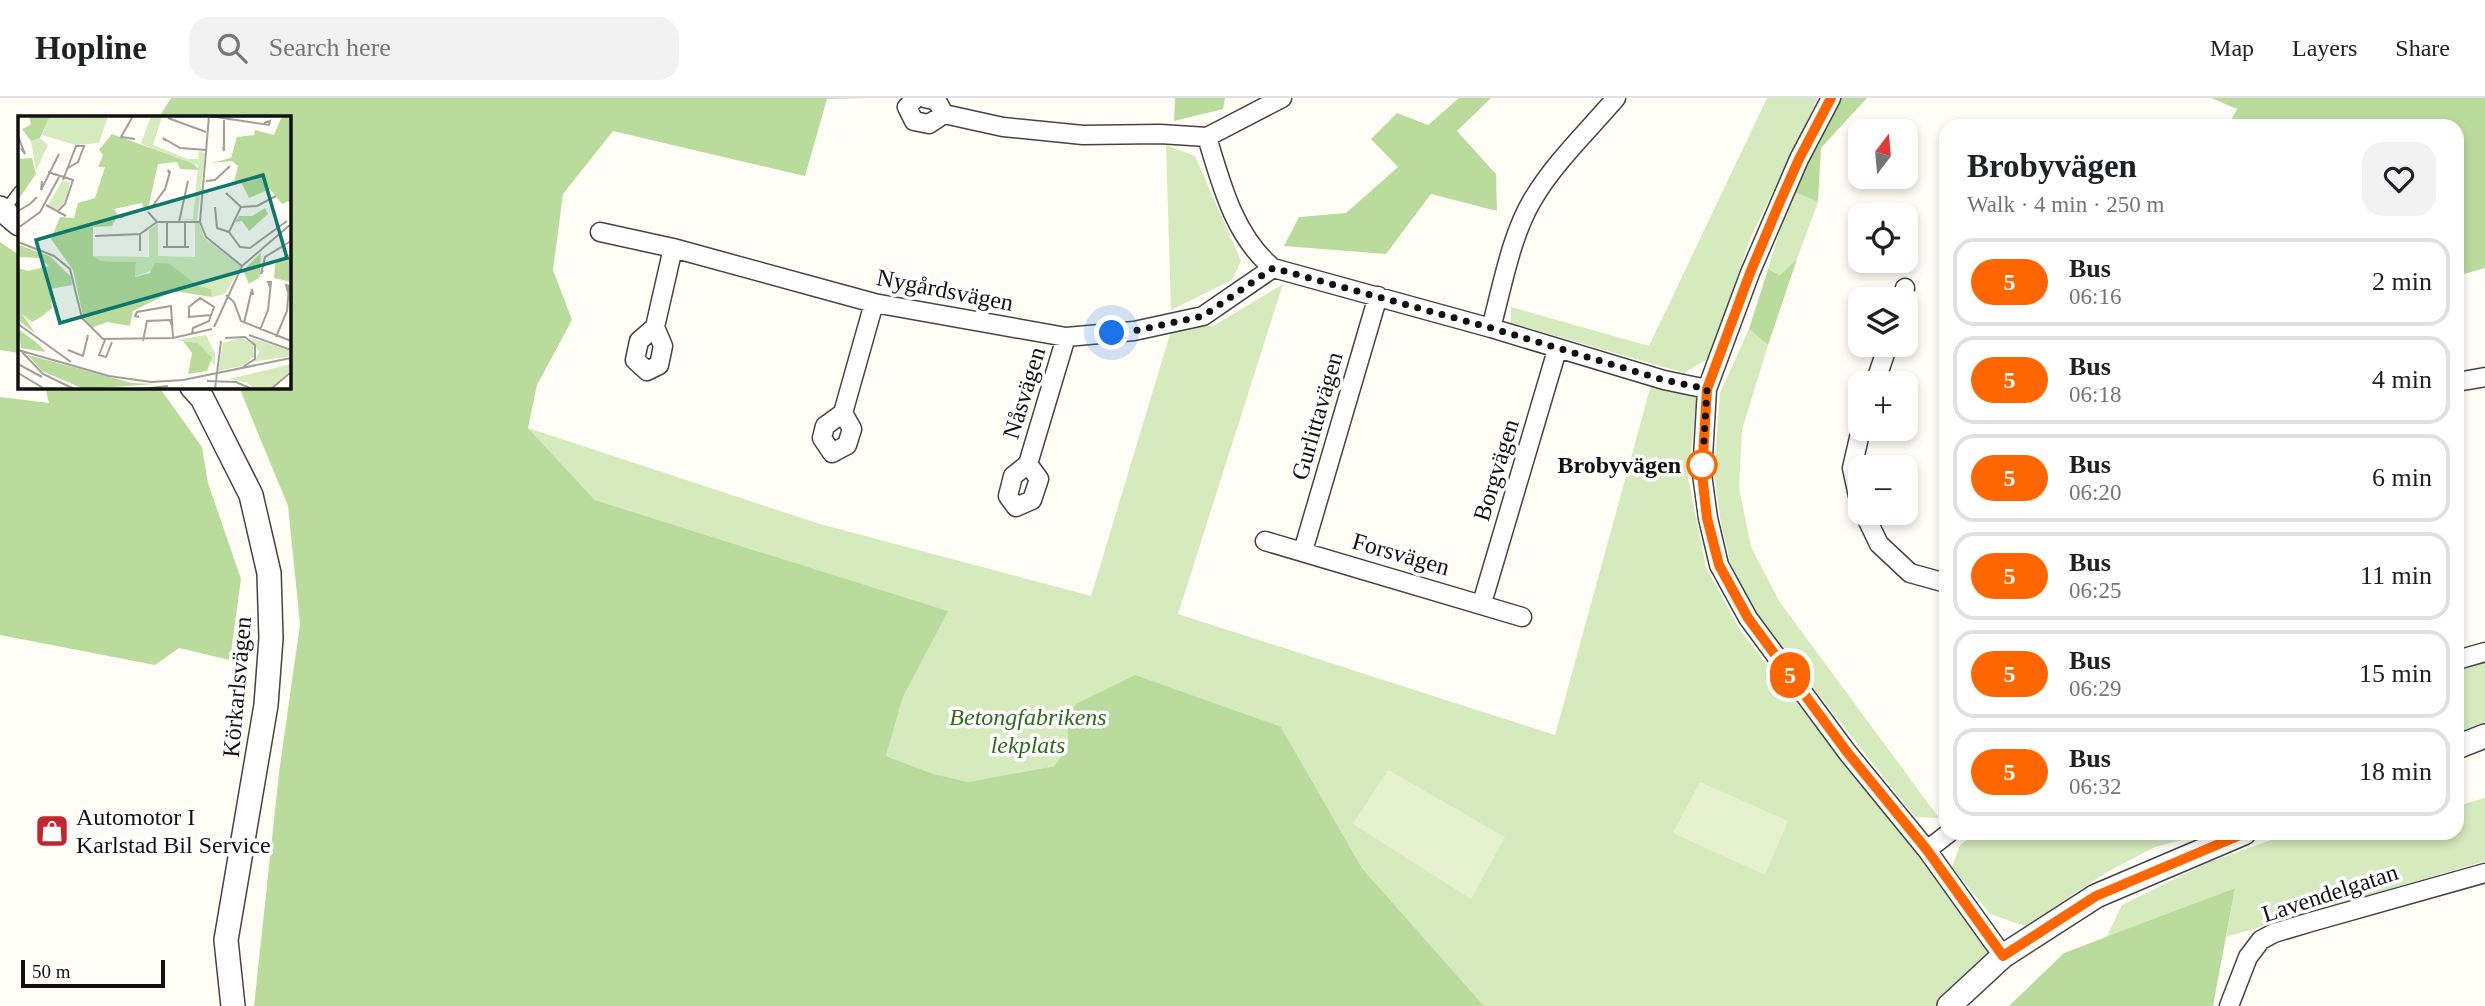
<!DOCTYPE html>
<html lang="en">
<head>
<meta charset="utf-8">
<style>
	body { margin:0; font-family:"Times New Roman",serif; background:#f2f2f2; color:#202124; height:100vh; display:flex; flex-direction:column; font-size:26px; white-space:nowrap }
	* { box-sizing:border-box; margin:0 }
	p { font-size:23px; color:#757577 }
	.icon { flex:none; width:38px; height:38px; fill:none; stroke:currentColor; stroke-width:2; stroke-linecap:round; stroke-linejoin:round }
	.map { position:relative; flex:1; overflow:hidden }
	.drawer { position:absolute; left:1939px; top:21px; width:525px; height:721px; display:flex; flex-direction:column; background:#fff; border-radius:21px; box-shadow:0 4px 10px #0003 }
	.drawer>* { flex:none }
	.badge { padding:0 14px; border-radius:23px; font-size:24px; line-height:46px }
	.needle { width:46px; rotate:16deg }
	.tools { position:absolute; left:1848px; top:21px; display:grid; gap:14px }
	.tools a { display:grid; place-items:center; width:70px; height:70px; border-radius:14px; background:#fff; box-shadow:0 4px 10px #0003; font-size:35px }
	.scale { position:absolute; left:21px; bottom:18px; width:144px; box-sizing:border-box; padding-left:7px; border:4px solid #111; border-top:0; font-size:19px; line-height:24px; white-space:nowrap; color:#111; -webkit-text-stroke:5px #fff; paint-order:stroke }
	.you { position:absolute; width:35px; height:35px; margin:-18px; border:5px solid #fff; border-radius:50%; background:#1a73e8; box-shadow:0 0 0 10px #1a73e833 }
	.map>.badge { position:absolute; translate:-50% -50%; box-shadow:0 0 0 4px #fff }
	.round { display:grid; place-items:center; flex:none; width:74px; height:74px; border-radius:21px; background:#f2f2f2 }
	.overview { display:flex; align-items:center; justify-content:space-between; height:119px; padding:0 28px }
	h1 { font-size:33px; font-weight:800; line-height:52px }
	ul { padding:0; list-style:none }
	li { display:flex; align-items:center; gap:21px; height:88px; margin:0 14px 10px; padding:0 14px; border:4px solid #e0e0e0; border-radius:21px }
	li div { flex:1 }
	li b { display:block; font-size:26px }
	li em { font-style:normal }
	li .badge { min-width:77px; font-weight:700; text-align:center }
	header { display:flex; align-items:center; gap:42px; box-sizing:border-box; height:98px; padding:0 35px; background:#fff; border-bottom:2px solid #e0e0e0 }
	header strong { font-size:33px }
	nav { display:flex; gap:38px; margin-inline-start:auto; font-size:24px }
	.search { width:490px; height:63px; background:#f2f2f2; display:flex; align-items:center; gap:18px; box-sizing:border-box; padding:0 24px; border-radius:21px; color:#757577; font-size:26px }
	.map>svg:first-child { display:block }
	.green { fill:#d5ebbd }
	.forest { fill:#b9dc9c }
	.pitch { fill:#e6f2cf }
	.lines { fill:none; stroke-linecap:round; stroke-linejoin:round }
	.service-casing { stroke:#444; stroke-width:12 }
	.minor-casing { stroke:#444; stroke-width:21 }
	.tertiary-casing { stroke:#444; stroke-width:26 }
	.service { stroke:#fff; stroke-width:9 }
	.minor { stroke:#fff; stroke-width:18 }
	.tertiary { stroke:#fff; stroke-width:23 }
	.line-casing { stroke:#fff; stroke-width:16 }
	.line { stroke:#f60; stroke-width:10 }
	.walk { stroke:#111; stroke-width:7; stroke-dasharray:0 12.6 }
	.stop-dot { fill:#fff; stroke:#f60; stroke-width:3.5 }
	.labels { text-anchor:middle; dominant-baseline:central; stroke-width:7; stroke-linejoin:round; paint-order:stroke }
	.street-label { font-size:24px; fill:#111; stroke:#fff }
	.stop-label { font-size:24px; font-weight:bold; fill:#111; stroke:#fff; text-anchor:end }
	.park-label { font-size:24px; font-style:italic; fill:#2f6b1f; stroke:#fff }
	.poi-label { font-size:24px; fill:#111; stroke:#fff; text-anchor:start }
	.inset-road { fill:none; stroke:#a09f9a; stroke-width:2 }
	.view { fill:#0f766e; fill-opacity:0.15; stroke:#0f766e; stroke-width:3.5 }
	.inset-edge { fill:none; stroke:#111; stroke-width:3.5 }
</style>
</head>
<body>
<header>
<strong>Hopline</strong>
<div class="search"><svg class="icon" aria-label="search" viewBox="0 0 24 24"><circle cx="10" cy="10" r="6"/><path d="M15 15l6 6"/></svg>Search here</div>
<nav><a>Map</a><a>Layers</a><a>Share</a></nav>
</header>
<div class="map">
<svg width="2485" height="908" viewBox="0 0 2485 908">
	<rect width="100%" height="100%" fill="#fffdf5"/>
	<path class="green" d="M1767,0H1818L1750,141L1709,260L1684,275L1511,225V209L1649,248Z
		M1166,47L1195,58L1241,163L1232,182L1171,212Z
		M1792,93L1818,104L1797,161L1780,177L1768,171Z
		M1283,186L1178,516L1555,637L1651,287L1697,299L1688,380L1706,469L1740,532L1949,796L1990,857L1936,908H1484L1362,770L1281,629L1067,622L1068,645L1056,668L968,684L934,676L886,658L903,599L947,513L595,402L528,330L820,426L1091,498L1171,233L1215,227Z
		M1749,231L1768,247L1742,332L1739,390L1751,449L1779,503L1939,720L1915,719L1755,516L1730,464L1720,420L1714,374L1720,295Z
		M2485,565V624L2457,636V574L2467,569Z
		M2485,700V763L2226,839L2235,790L2106,840L2122,807L2207,765L2291,735H2457V708Z
		M1976,735H2208L2155,749L2107,774L2025,828L1990,816L1952,769L1960,747Z"/>
	<path class="forest" d="M171,0H869L827,1L805,78L613,33L563,96L553,172L572,222L537,287L528,330L595,402L948,513L903,599L886,658L934,676L968,684L1055,668L1068,645L1067,622L1076,606L1135,577L1281,629L1362,770L1484,908H254L279,675L300,526L288,408L239,289H289V19H159Z
		M1175,0H1225L1223,11L1174,23Z
		M1459,0H1491L1457,33L1496,76L1497,113L1431,96L1386,156L1284,148L1299,119L1346,115L1398,69L1371,41L1397,15L1428,27Z
		M1838,0H1867L1821,50L1818,104L1792,93Z
		M2211,0H2485V170L2457,178V28H2228L2237,11Z
		M0,144L19,157V255L0,252Z
		M1797,161L1768,247L1749,231L1768,171L1780,177Z
		M45,289H159L202,349L208,385L241,481L230,562L179,550L155,567L0,537V299L49,305Z
		M2235,790L2213,908H2009L2064,855Z"/>
	<path class="pitch" d="M1388,672L1505,739L1471,801L1353,726Z
		M1700,684L1788,723L1765,777L1673,735Z"/>
	<g class="lines">
		<defs>
			<path id="service" d="M4,113L19,93"/>
			<path id="minor" d="M916,0L907,9L914,23L929,26L944,16L1003,29L1083,37L1160,36L1207,39L1282,0
				M925,0L937,3L944,16
				M1831,0L1799,61L1750,175L1707,291L1702,376L1708,420L1719,467L1748,520L1847,654L1927,752L2003,858
				M1207,39C1221,85 1234,138 1273,170L1491,230L1664,282L1707,291
				M600,134L673,150L874,205L1066,239L1134,233L1203,218L1273,170
				M1902,201L1905,190
				M655,229L663,248L659,267L647,273L635,262L639,243L655,229L673,150
				M1491,230C1502,190 1511,137 1533,101C1555,64 1588,33 1616,0
				M2457,284L2485,279
				M1875,285L1888,247
				M843,315L852,331L847,347L832,355L822,340L825,328L843,315L874,205
				M1028,366L1013,378L1008,398L1016,409L1032,402L1039,381L1028,366L1066,239
				M1860,407L1852,370L1861,331
				M1864,415L1879,446L1910,475L1946,485
				M1265,443L1522,519
				M1303,453L1378,198
				M1482,505L1557,252
				M2457,562L2485,554
				M1927,752L1949,735
				M2229,908L2248,859L2261,842L2274,835L2311,824L2485,775"/>
			<path id="tertiary" d="M0,110L19,126
				M192,289L202,300L251,397L269,475L271,540L266,607L226,842L233,908
				M2457,649L2485,638
				M1949,908L2003,858L2096,798L2244,735"/>
		</defs>
		<use href="#service" class="service-casing"/>
		<use href="#minor" class="minor-casing"/>
		<use href="#tertiary" class="tertiary-casing"/>
		<use href="#service" class="service"/>
		<use href="#minor" class="minor"/>
		<use href="#tertiary" class="tertiary"/>
	</g>
	<g class="lines">
		<defs>
			<path id="line" d="M1831,0L1799,61L1779,106L1750,175L1707,291L1702,376L1707,420L1719,467L1748,520L1847,654L1927,752L2003,858L2096,798L2245,735"/>
		</defs>
		<use href="#line" class="line-casing"/>
		<use href="#line" class="line"/>
		<path class="walk" d="M1112,235L1134,233L1203,218L1273,170L1491,230L1664,282L1707,291L1702,376V367"/>
	</g>
	<defs>
		<symbol id="shop-square" viewBox="-11 -11 22 22"><rect x="-9" y="-9" width="18" height="18" rx="4" fill="#c4262e" stroke="#fff"/><path d="M-5-2.5h2.3a2.7 3.5 0 0 1 5.4 0H5L5.5 6h-11ZM-1.5-2.5h3a1.5 2.3 0 0 0-3 0Z" fill="#fff"/></symbol>
	</defs>
	<g fill-rule="evenodd">
		<use href="#shop-square" x="33" y="714" width="38" height="38"/>
	</g>
	<circle class="stop-dot" cx="1702" cy="367" r="14"/>
	<g class="labels">
		<g class="street-label">
			<text transform="translate(945 192) rotate(11)">Nygårdsvägen</text>
			<text transform="translate(1024 295) rotate(-73)">Nåsvägen</text>
			<text transform="translate(1317 318) rotate(-74)">Gurlittavägen</text>
			<text transform="translate(1496 372) rotate(-73)">Borgvägen</text>
			<text transform="translate(1401 456) rotate(16)">Forsvägen</text>
			<text transform="translate(237 589) rotate(-85)">Körkarlsvägen</text>
			<text transform="translate(2330 795) rotate(-18)">Lavendelgatan</text>
		</g>
		<g class="stop-label">
			<text x="1681" y="367">Brobyvägen</text>
		</g>
		<g class="park-label">
			<text x="1028" y="619">Betongfabrikens<tspan x="1028" dy="28">lekplats</tspan></text>
		</g>
		<g class="poi-label">
			<text x="76" y="719">Automotor I<tspan x="76" dy="28">Karlstad Bil Service</tspan></text>
		</g>
	</g>
	<g transform="translate(18 18)">
		<rect width="273" height="273" fill="#fffdf5"/>
		<path d="M32,0H90L81,27L58,29L24,19ZM133,0H144L135,29L170,43H180L181,35L187,37L179,105L162,103H175L180,49L147,40L123,27ZM22,22L30,29L18,55L13,25ZM44,65L52,66L48,84L39,94L30,89ZM140,107V140L177,141V107H181L186,122L223,150L207,178L194,181L193,173L179,169L152,148L116,161L118,146L83,145L75,140L131,141V114ZM188,219L197,237V250L180,227L157,224ZM223,222L235,228L236,241L224,250L200,255L205,227ZM233,222L273,235V240L236,246L241,236ZM273,248V254L252,273H236L228,266L211,263Z" fill="#d5ebbd"/>
		<path d="M11,0H32L22,22L13,25L4,13L13,9ZM264,0H273V90L271,85L264,88L252,73L231,82L223,66L216,65L220,50L214,45L193,47L213,42L219,21L236,19L237,14L256,19ZM94,18L176,48L181,54L162,53L159,46L140,48L130,93L126,95L124,87L96,93L100,99L94,110L75,111V140L83,145L118,146L117,161L132,157L137,147L152,148L179,169L193,173L194,181L155,175L115,195L112,210L89,206L73,212L65,200L55,154L33,123L42,101L56,102L60,87L77,82L87,51H80L85,39L81,34ZM14,42L18,58L0,84V43ZM247,92L250,98L231,115L224,105L217,106L221,100H234ZM1,129L33,141L53,161L54,169L32,173L34,192L23,201L14,206L4,198L18,218L0,204V152L10,155L31,150L21,142L0,141ZM243,137L242,161L231,168L225,154ZM273,138V166L256,162L257,148ZM0,213L18,226L28,236L3,232ZM165,225L180,227L194,242L189,255L170,258L174,237ZM10,239L114,267L138,268L66,273L24,255Z" fill="#b9dc9c"/>
		<path class="inset-road" d="M115,0L103,21L117,23M191,0L182,106L188,121L224,150M191,0L251,9L252,5L246,7M155,4L150,2L188,16M0,20L7,38L3,32M148,25L145,22L162,32L188,34M205,31L206,35V4M30,56L55,64L47,88L39,96M45,64L58,30H66L60,46L50,52M24,65L23,74L41,38M188,65L197,64L212,50M208,77L223,91L211,116M28,89L48,100M197,91L199,112L211,116M223,91L239,90L258,80M0,95L12,88L19,81L15,85M130,96L139,106H182M105,101H101L134,91L147,73L152,56L150,54L151,57M161,106L170,65M0,112L22,96L41,61M211,116L222,131L232,132L269,105M77,120L122,118L139,106M0,126L36,140L52,153L64,202L85,223L155,222L194,213M122,130V135V118M145,131H171M149,131V106M167,131V106M245,154L243,158L247,141L273,125M208,179L216,186L223,205L273,225M121,201L117,200L119,196L153,190L155,222M226,207L234,173L235,179M0,208L53,246M196,211L224,150L273,108M242,214L250,194L253,166H250L252,171M174,218L175,212L191,205L192,202L196,191L182,182L171,191V201L193,199M231,219L273,234M258,221L269,195L271,170L268,169L270,176M207,222L227,221L237,229V243L225,251M87,224L81,239L88,241L94,226M125,225L129,205L152,204L154,210M0,234L91,260L133,266L165,264L273,242M50,234L65,240L70,219M4,236L25,258L56,273M0,248L24,261M0,257L27,273M189,265L218,266L234,273M123,273L150,270M197,273L203,225M253,273L273,256"/>
		<path class="view" d="M245,59L269,142L42,207L18,124Z"/>
		<rect width="273" height="273" class="inset-edge"/>
	</g>
</svg>
<div class="tools">
<a><svg class="needle" viewBox="-14 -14 28 28"><path d="M0-13l5 13h-10z" fill="#e53935"/><path d="M0 13l5-13h-10z" fill="#757577"/></svg></a>
<a><svg class="icon" aria-label="locate" viewBox="0 0 24 24"><circle cx="12" cy="12" r="6"/><path d="M12 2v4M12 18v4M2 12h4M18 12h4"/></svg></a>
<a><svg class="icon" aria-label="layers" viewBox="0 0 24 24"><path d="M12 4l9 5-9 5-9-5zM3 14l9 5 9-5"/></svg></a>
<a>+</a>
<a>−</a>
</div>
<div class="scale">50 m</div>
<div class="you" style="left:1112px;top:235px"></div>
<b class="badge" style="left:1790px;top:577px;background:#f60;color:#fff">5</b>
<section class="drawer">
<div class="overview"><div><h1>Brobyvägen</h1><p>Walk · 4 min · 250 m</p></div><a class="round"><svg class="icon" aria-label="heart" viewBox="0 0 24 24"><path d="M12 20l-8-8c-3-5 5-10 8-4 3-6 11-1 8 4z"/></svg></a></div>
<ul>
<li><span class="badge" style="background:#f60;color:#fff">5</span><div><b>Bus</b><p>06:16</p></div><em>2 min</em></li>
<li><span class="badge" style="background:#f60;color:#fff">5</span><div><b>Bus</b><p>06:18</p></div><em>4 min</em></li>
<li><span class="badge" style="background:#f60;color:#fff">5</span><div><b>Bus</b><p>06:20</p></div><em>6 min</em></li>
<li><span class="badge" style="background:#f60;color:#fff">5</span><div><b>Bus</b><p>06:25</p></div><em>11 min</em></li>
<li><span class="badge" style="background:#f60;color:#fff">5</span><div><b>Bus</b><p>06:29</p></div><em>15 min</em></li>
<li><span class="badge" style="background:#f60;color:#fff">5</span><div><b>Bus</b><p>06:32</p></div><em>18 min</em></li>
</ul>
</section>
</div>
</body>
</html>
